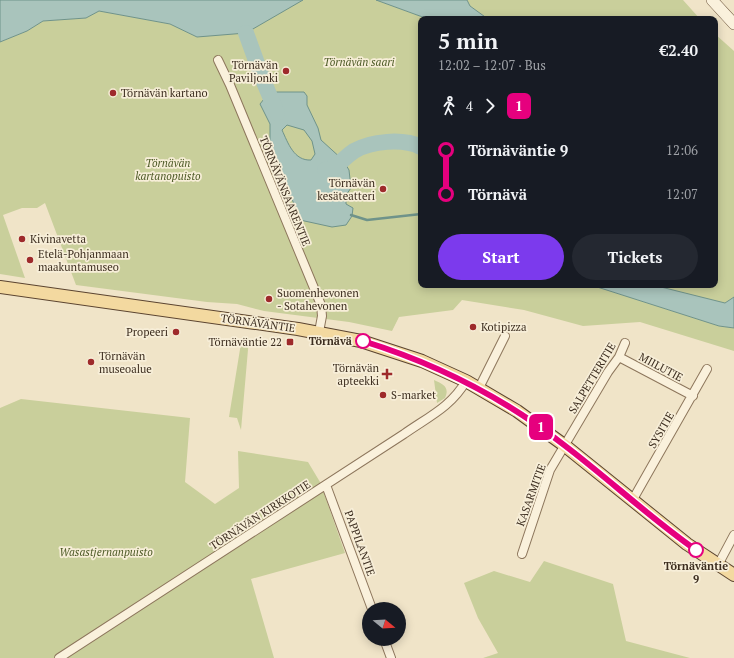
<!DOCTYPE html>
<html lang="en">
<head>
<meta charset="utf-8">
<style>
	body { margin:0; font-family:"PT Serif",serif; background:#242831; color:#f1f3f6; height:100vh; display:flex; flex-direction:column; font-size:15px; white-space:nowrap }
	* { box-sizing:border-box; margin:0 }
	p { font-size:13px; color:#9ea1a6 }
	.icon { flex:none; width:22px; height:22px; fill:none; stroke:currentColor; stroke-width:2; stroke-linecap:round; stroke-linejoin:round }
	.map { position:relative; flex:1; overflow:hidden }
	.drawer { position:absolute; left:418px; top:16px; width:300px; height:272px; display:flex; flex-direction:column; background:#171b24; border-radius:8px; box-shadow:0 2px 10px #0003 }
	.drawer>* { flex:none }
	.badge { padding:0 8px; border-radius:6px; font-size:14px; line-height:26px }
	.needle { width:26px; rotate:108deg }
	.fabs { position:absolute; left:362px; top:602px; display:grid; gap:8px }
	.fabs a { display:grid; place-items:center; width:44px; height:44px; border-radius:50%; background:#171b24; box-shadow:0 2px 10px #0003; font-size:20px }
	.map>.badge { position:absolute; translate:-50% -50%; box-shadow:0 0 0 2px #fff }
	.legs { display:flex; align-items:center; gap:6px; height:44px; padding:0 20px; font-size:13px }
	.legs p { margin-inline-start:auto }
	.headline { display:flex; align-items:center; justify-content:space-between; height:68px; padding:0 20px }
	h1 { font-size:22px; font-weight:600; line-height:30px }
	.button { display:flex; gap:8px; margin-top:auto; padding:8px 20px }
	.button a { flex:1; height:46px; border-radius:24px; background:#7c3aed; color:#fff; font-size:16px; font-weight:600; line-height:46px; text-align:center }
	.button a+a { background:#242831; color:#f1f3f6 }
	ul { padding:0 20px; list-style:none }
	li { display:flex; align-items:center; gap:14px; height:44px; font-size:15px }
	li i { display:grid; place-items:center; width:6px; height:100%; margin:0 5px; background:currentColor }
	li i::after { content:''; width:10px; height:10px; margin:-5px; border:3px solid; border-radius:50%; background:#171b24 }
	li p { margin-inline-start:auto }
	li:first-child i { background:linear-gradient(#0000 50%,currentColor 0) }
	li:last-child i { background:linear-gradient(currentColor 50%,#0000 0) }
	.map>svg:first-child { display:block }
	.green { fill:#c9cf9b }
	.water { fill:#a9c4bc; stroke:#6f938a; fill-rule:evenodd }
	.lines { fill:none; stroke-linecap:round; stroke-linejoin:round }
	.stream { stroke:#6f938a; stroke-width:2.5 }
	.river { stroke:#a9c4bc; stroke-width:16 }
	.street-casing { stroke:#8d765c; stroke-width:10 }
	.secondary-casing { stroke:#6f573f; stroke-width:12 }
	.primary-casing { stroke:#5b4430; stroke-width:14 }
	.street { stroke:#faf1dc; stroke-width:8 }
	.secondary { stroke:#faf1dc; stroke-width:11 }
	.primary { stroke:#f3d9a0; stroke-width:12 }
	.line-1-casing { stroke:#fff; stroke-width:9 }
	.line-1 { stroke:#e6007e; stroke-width:6 }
	.poi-dot { fill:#9e2a2b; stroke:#f7eed8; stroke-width:1.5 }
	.stop-1-dot { fill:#fff; stroke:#e6007e; stroke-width:2 }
	.labels { text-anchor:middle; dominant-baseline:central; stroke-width:3.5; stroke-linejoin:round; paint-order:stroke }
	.park-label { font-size:11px; font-style:italic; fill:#4d5a26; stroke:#f7eed8 }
	.poi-label { font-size:11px; fill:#3d2e20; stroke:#f7eed8; text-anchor:start }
	.street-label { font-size:11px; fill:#3d2e20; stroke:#f7eed8 }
	.stop-label { font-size:11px; font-weight:bold; fill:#3d2e20; stroke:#f7eed8; text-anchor:end }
</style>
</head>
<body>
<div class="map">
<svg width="734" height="658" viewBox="0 0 734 658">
	<rect width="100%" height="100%" fill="#f0e4c8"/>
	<path class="green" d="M303,0H376L428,19H421V285H591L719,326L734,328V351L640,322L583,326L524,310L462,300L453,310L399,317L392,331L349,322L264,311L237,304L207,302L76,285L45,203L37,208H22L3,215L25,278L0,274V42L27,31L43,21L86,18L99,11L170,24L197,37L286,8Z
		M467,0H683L700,19H488L470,6Z
		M715,34L734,51V297L725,303L653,285H715Z
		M242,337L249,338L241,430L237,418L229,417Z
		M434,380C443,384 450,387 445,398L437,403Z
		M21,399L190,418L185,482L215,504L239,488L238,451L308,462L320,482L345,553L251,579L274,658H0V408Z
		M544,561L613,584L626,641L690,658H483L498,653L478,618L464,583L494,571L530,582Z"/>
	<path class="water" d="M0,0H303L246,33L197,37L170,24L99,11L86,18L43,21L27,31L0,42Z
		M376,0H467L470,6L488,19H428Z
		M277,92H304L307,96V105L318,128L321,140L343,160L349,170L351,188L346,195V204L353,208L352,216L346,225L332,227L300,220L292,199L281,189L270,149V124L260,104L268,94ZM287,125L304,130L312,141L315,154L311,160C294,161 288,143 282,130Z
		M591,285H653L725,303L734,297V328L719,326Z"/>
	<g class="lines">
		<path class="stream" d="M351,215L367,220L421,214"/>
		<path class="river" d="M246,33L263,80L277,113
			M325,170C339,167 342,159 354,151C371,141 403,138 421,147"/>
		<defs>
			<path id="street" d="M218,60L230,85L321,305L322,316L319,332
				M619,357L693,396
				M479,388L505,336
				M326,485L372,609
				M632,501L707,369
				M522,554L550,470L608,372L619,357L625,343
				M718,565L734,535
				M384,639L391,658
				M59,658L404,434C428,417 451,407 466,381"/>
			<path id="secondary" d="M712,0L734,24"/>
			<path id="primary" d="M0,287L298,329L361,341L422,361L466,381L517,411L564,445L687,544L734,575"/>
		</defs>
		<use href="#street" class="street-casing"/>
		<use href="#secondary" class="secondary-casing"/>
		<use href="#primary" class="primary-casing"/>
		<use href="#street" class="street"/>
		<use href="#secondary" class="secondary"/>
		<use href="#primary" class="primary"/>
	</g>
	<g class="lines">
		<defs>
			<path id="line-1" d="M363,341C437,364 503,397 564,445C609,479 650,518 696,550"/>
		</defs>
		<use href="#line-1" class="line-1-casing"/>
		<use href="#line-1" class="line-1"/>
	</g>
	<g class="poi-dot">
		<circle cx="286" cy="71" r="4"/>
		<circle cx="113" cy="93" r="4"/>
		<circle cx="383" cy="189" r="4"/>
		<circle cx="22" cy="239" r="4"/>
		<circle cx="30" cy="260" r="4"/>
		<circle cx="269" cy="299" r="4"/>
		<circle cx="473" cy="327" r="4"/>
		<circle cx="176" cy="332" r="4"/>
		<rect x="286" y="338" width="8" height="8" rx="2"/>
		<circle cx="91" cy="362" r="4"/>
		<path d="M385 368h4v4h4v4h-4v4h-4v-4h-4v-4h4z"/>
		<circle cx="383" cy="395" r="4"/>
	</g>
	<g class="stop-1-dot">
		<circle cx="363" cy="341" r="7"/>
		<circle cx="696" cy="550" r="7"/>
	</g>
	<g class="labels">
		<g class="park-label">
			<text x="359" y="62">Törnävän saari</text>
			<text x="168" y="163">Törnävän<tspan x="168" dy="13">kartanopuisto</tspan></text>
			<text x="106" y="552">Wasastjernanpuisto</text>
		</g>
		<g class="poi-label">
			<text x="278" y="65" text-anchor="end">Törnävän<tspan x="278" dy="13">Paviljonki</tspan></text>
			<text x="121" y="93">Törnävän kartano</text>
			<text x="375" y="183" text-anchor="end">Törnävän<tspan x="375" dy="13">kesäteatteri</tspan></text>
			<text x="30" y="239">Kivinavetta</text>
			<text x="38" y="254">Etelä-Pohjanmaan<tspan x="38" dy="13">maakuntamuseo</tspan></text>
			<text x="277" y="293">Suomenhevonen<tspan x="277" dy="13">- Sotahevonen</tspan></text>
			<text x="481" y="327">Kotipizza</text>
			<text x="168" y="332" text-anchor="end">Propeeri</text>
			<text x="282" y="342" text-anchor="end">Törnäväntie 22</text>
			<text x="99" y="356">Törnävän<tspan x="99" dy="13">museoalue</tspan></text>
			<text x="379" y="368" text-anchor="end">Törnävän<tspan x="379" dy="13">apteekki</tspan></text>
			<text x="391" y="395">S-market</text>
		</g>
		<g class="street-label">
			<text transform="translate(285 191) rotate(68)">TÖRNÄVÄNSAARENTIE</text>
			<text transform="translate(258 323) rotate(8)">TÖRNÄVÄNTIE</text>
			<text transform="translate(661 367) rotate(28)">MIILUTIE</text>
			<text transform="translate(592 378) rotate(-59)">SALPETTERITIE</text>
			<text transform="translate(661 430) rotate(-60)">SYSITIE</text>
			<text transform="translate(531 495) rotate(-70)">KASARMITIE</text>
			<text transform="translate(260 515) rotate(-33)">TÖRNÄVÄN KIRKKOTIE</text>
			<text transform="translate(360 543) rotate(70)">PAPPILANTIE</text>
		</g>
		<g class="stop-label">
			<text x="352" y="341">Törnävä</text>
			<text x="696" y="566" text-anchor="middle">Törnäväntie<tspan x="696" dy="13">9</tspan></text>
		</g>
	</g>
</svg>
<div class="fabs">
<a><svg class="needle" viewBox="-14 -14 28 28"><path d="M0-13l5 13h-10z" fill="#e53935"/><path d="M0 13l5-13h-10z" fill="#9ea1a6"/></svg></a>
</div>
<b class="badge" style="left:541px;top:427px;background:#e6007e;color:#fff">1</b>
<section class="drawer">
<div class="headline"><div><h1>5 min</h1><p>12:02 – 12:07 · Bus</p></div><b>€2.40</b></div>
<div class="legs"><svg class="icon" aria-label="walk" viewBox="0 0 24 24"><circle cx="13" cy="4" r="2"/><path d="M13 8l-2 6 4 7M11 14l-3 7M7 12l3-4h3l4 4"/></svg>4<svg class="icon" aria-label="forward" viewBox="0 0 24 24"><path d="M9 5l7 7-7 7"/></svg><b class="badge" style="background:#e6007e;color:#fff">1</b></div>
<ul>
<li><i style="color:#e6007e"></i><b>Törnäväntie 9</b><p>12:06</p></li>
<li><i style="color:#e6007e"></i><b>Törnävä</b><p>12:07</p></li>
</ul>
<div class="button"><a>Start</a><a>Tickets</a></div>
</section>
</div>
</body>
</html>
